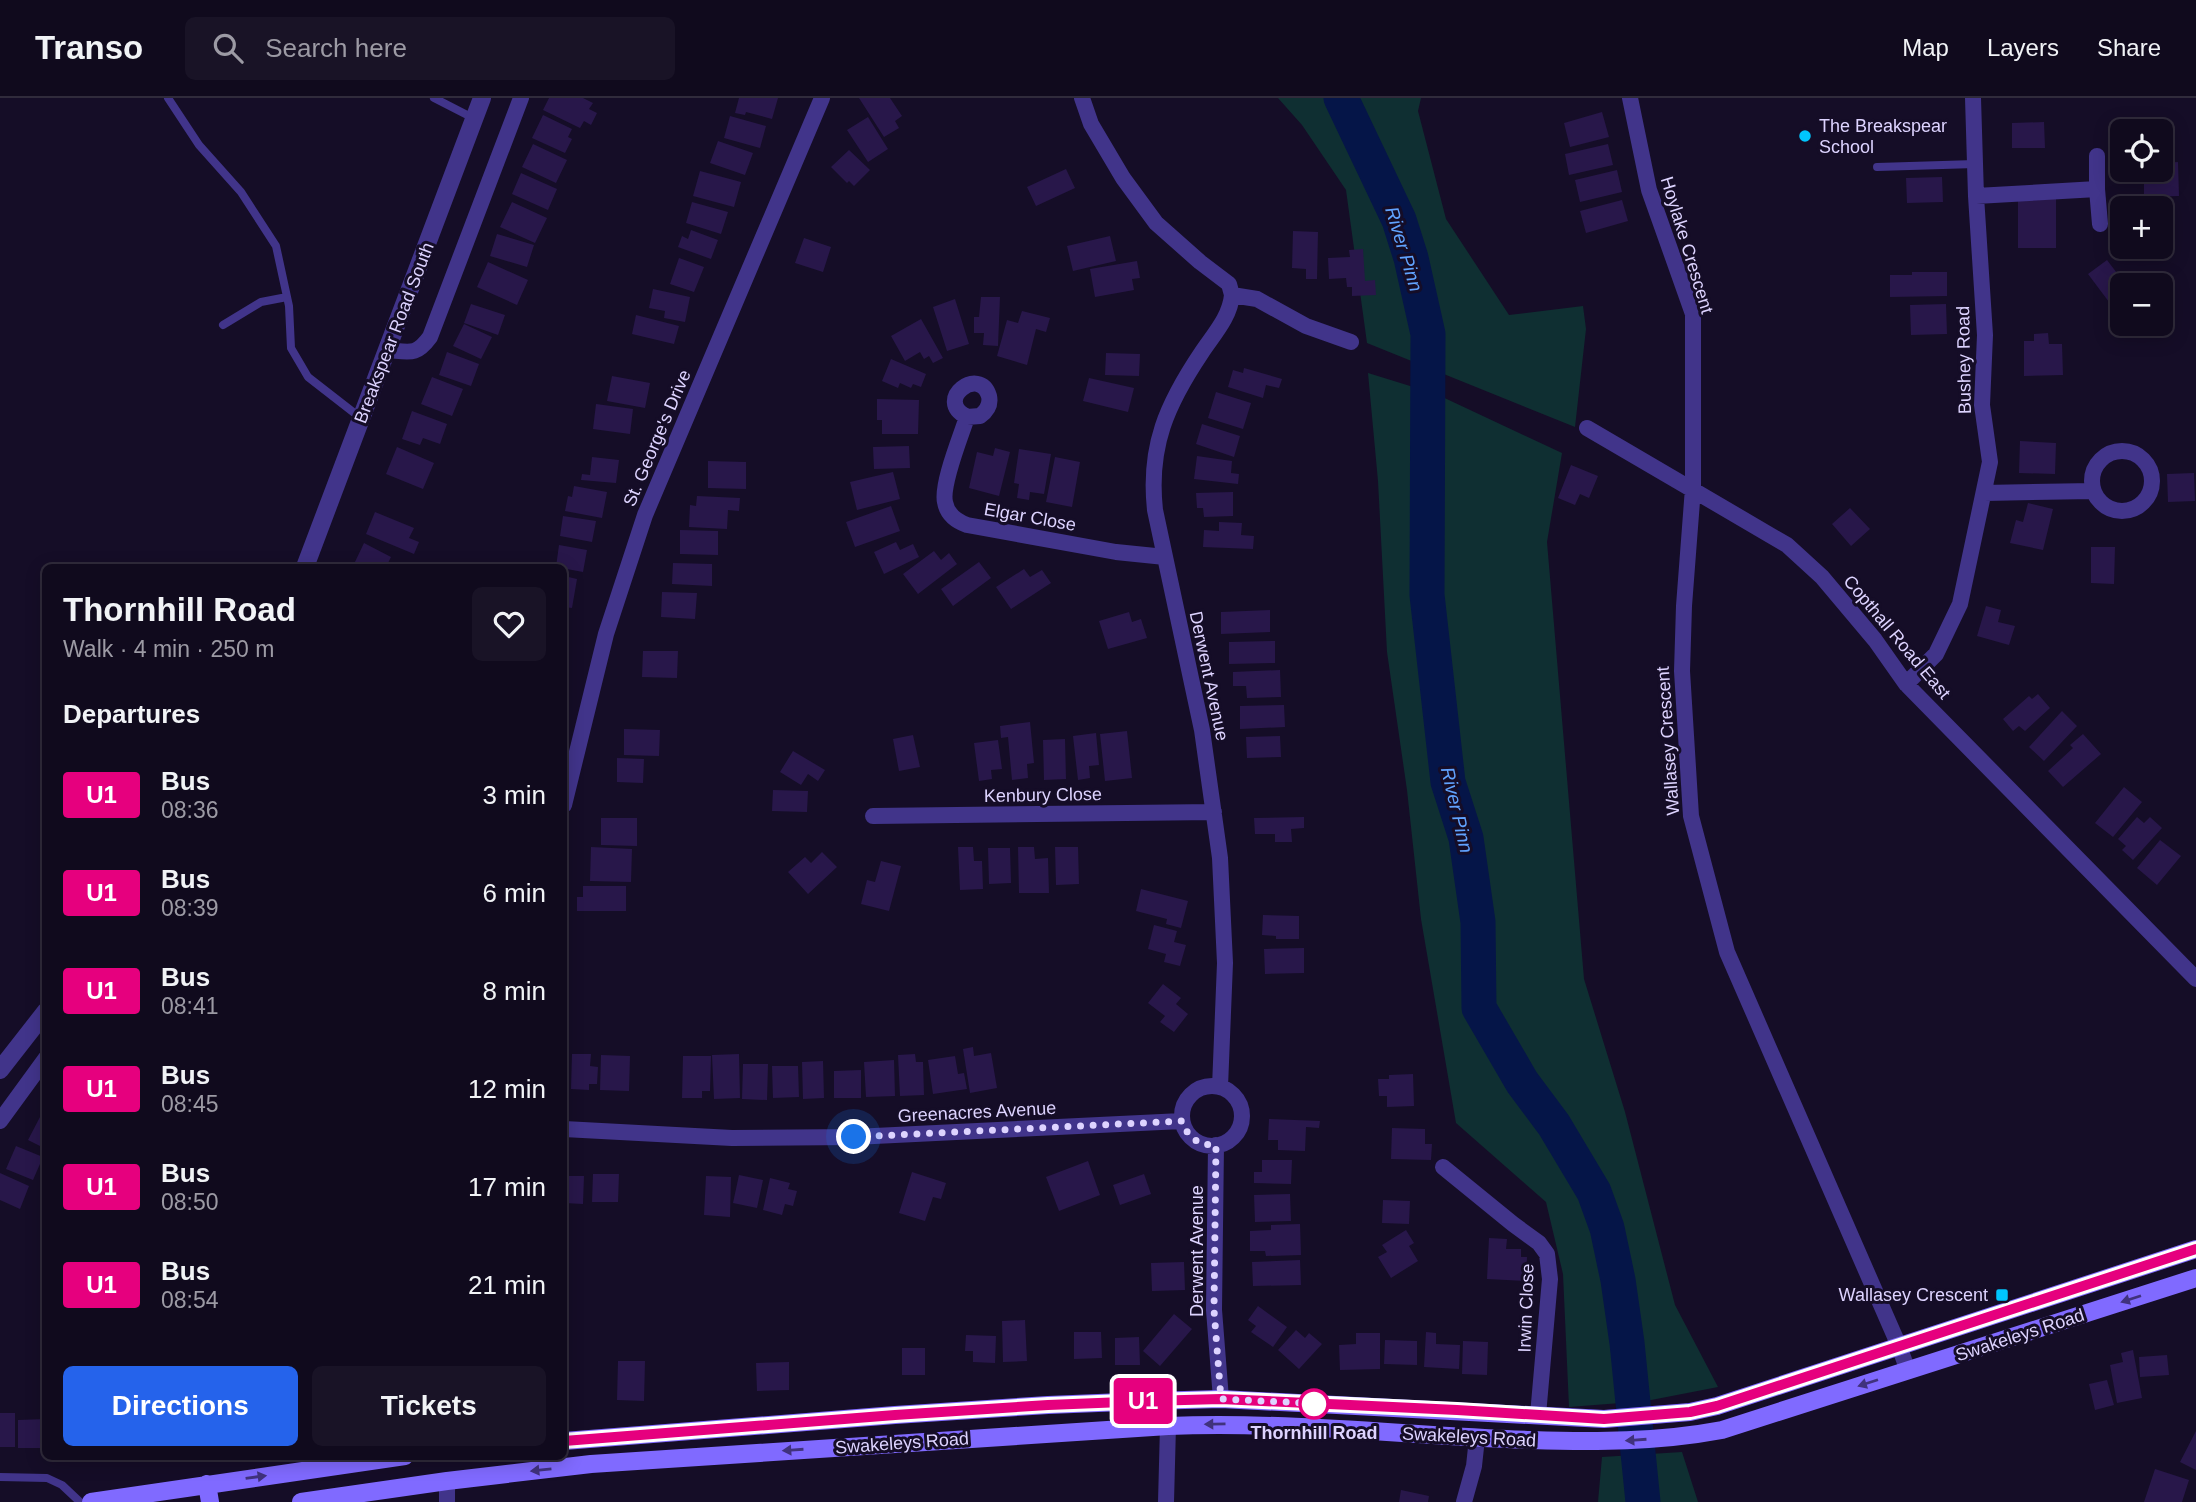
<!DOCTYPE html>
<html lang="en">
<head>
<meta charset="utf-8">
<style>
	body { margin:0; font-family:Arial,sans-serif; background:#191326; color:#f1f3f6; height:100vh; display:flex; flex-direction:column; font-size:26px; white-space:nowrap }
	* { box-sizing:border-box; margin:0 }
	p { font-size:23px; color:#9c9aa4 }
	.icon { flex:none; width:38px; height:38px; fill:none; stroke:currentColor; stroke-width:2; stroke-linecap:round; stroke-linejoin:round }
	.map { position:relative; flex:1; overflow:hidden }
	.details { position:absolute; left:42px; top:466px; width:525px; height:896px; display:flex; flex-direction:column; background:#100a1d; border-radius:10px; box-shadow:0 4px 18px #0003,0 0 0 2px #302b3b }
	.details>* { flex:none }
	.badge { padding:0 14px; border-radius:5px; font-size:24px; line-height:46px }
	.buttons { position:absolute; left:2110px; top:21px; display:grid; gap:14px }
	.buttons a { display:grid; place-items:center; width:63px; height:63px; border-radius:10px; background:#100a1d; box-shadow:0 4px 18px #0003,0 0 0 2px #302b3b; font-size:35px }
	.you { position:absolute; width:35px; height:35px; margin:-18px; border:5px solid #fff; border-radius:50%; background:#1a73e8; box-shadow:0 0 0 10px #1a73e833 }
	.map>.badge { position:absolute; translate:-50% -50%; box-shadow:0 0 0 4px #fff }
	h2 { padding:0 21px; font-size:26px; line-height:63px }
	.round { display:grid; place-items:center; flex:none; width:74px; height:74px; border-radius:10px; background:#191326 }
	.summary { display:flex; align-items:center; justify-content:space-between; height:119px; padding:0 21px }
	h1 { font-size:33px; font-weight:800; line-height:52px }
	.action { display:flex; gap:14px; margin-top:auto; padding:14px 21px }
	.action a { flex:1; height:80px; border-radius:10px; background:#2563eb; color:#fff; font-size:28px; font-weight:800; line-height:80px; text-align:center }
	.action a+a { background:#191326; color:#f1f3f6 }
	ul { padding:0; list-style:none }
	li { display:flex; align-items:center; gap:21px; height:98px; padding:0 21px }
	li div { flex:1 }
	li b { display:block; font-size:26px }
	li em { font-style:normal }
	li .badge { min-width:77px; font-weight:700; text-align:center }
	header { display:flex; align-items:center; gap:42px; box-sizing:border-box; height:98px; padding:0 35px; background:#100a1d; border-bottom:2px solid #302b3b }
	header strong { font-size:33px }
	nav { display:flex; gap:38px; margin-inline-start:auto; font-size:24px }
	.search { width:490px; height:63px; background:#191326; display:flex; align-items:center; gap:18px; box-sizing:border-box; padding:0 24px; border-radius:10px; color:#9c9aa4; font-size:26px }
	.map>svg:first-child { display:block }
	.green { fill:#0f2f32 }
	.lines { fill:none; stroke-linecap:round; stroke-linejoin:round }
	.river { stroke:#051548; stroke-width:35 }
	.building { fill:#28174a }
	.service { stroke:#41348a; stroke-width:8 }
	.minor { stroke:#41348a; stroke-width:16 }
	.tertiary { stroke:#41348a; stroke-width:18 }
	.secondary { stroke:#806aff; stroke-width:18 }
	.oneway { fill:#40327d }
	.line-casing { stroke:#fff; stroke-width:16 }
	.line { stroke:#e6007e; stroke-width:10 }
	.walk { stroke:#ddd3ff; stroke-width:7; stroke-dasharray:0 12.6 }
	.poi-dot { fill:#00c6fe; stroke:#150d27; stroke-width:2.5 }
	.stop-dot { fill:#fff; stroke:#e6007e; stroke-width:3.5 }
	.labels { text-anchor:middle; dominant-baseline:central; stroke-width:6; stroke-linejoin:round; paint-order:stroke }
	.poi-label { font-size:18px; fill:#ddd3ff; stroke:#150d27; text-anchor:start }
	.street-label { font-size:18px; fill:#ddd3ff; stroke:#150d27 }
	.stop-label { font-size:18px; font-weight:bold; fill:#ddd3ff; stroke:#150d27 }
	.water-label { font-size:19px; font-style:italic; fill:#61a3ff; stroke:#150d27 }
</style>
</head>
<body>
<header>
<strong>Transo</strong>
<div class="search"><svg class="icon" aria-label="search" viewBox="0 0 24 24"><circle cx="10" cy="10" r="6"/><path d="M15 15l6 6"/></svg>Search here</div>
<nav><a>Map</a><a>Layers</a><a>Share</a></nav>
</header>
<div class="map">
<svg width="2196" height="1404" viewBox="0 0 2196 1404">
	<rect width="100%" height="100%" fill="#150d27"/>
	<path class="green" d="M1278,0H1421L1418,13L1446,121L1509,217L1583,208L1586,231L1575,329L1367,245L1346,92L1302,27Z
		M1368,275L1436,296L1562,355L1547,444L1584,881L1625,1014L1675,1207L1718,1289L1646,1303L1569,1309L1563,1176L1546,1104L1456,1025L1421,821L1407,692L1387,554L1378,383Z
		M1682,1354L1698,1404H1598L1602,1359Z"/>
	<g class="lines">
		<path class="river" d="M1341,0L1399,122L1411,160L1428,236L1427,497L1448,684L1466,740L1478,824L1479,910L1522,984L1554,1027L1594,1094L1607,1130L1618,1182L1627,1245L1643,1404"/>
	</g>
	<path class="building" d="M549,0H583L593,5L589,11L597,15L591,27L584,23L580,30L543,12Z
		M739,0H778L772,21L746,14L745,17L735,15Z
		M859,0H890L902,18L895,23L899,30L884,39Z
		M1602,14L1609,39L1570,49L1564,25Z
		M543,17L572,31L568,39L572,41L565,55L532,40Z
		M730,18L766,28L760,50L724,40Z
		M868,19L888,51L868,64L847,32Z
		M2044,24L2045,50H2012V25Z
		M718,43L753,55L745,77L710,65Z
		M533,46L567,62L556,85L522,69Z
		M1608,46L1613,67L1569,77L1565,56Z
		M849,52L870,72L854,88L849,83L847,85L831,69Z
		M2178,64L2179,98L2144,99V72H2161V65Z
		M1066,71L1075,90L1036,108L1027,89Z
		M1617,72L1622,94L1580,104L1575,82Z
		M700,73L741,84L734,109L693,98Z
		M521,75L557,91L548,112L512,96Z
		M1942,79L1943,104L1907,105L1906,80Z
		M2018,97H2056V150H2018Z
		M1622,102L1628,123L1586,135L1580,113Z
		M512,104L547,120L535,145L500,129Z
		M692,104L728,114L721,136L686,125Z
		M691,132L718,142L711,161L678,149L682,138L688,141Z
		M1293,133L1318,134L1317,181H1306V171L1292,170Z
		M497,136L534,147L527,169L490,158Z
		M1110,138L1116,163L1073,173L1067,148Z
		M804,140L831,149L823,174L795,165Z
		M1363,151L1365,183L1375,182L1376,197L1352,198V189H1347L1346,180L1329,181L1328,160L1350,159L1349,152Z
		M679,160L704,169L694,194L670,186Z
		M2107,162L2126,187H2123V206L2115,212L2088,176Z
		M1137,163L1140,180L1132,181L1134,192L1095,199L1090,171Z
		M488,164L528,182L517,207L477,189Z
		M1912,174H1947V198L1890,199V177H1912Z
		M653,191L690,199L685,224L664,220L665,213L649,210Z
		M981,199H1000L998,248L983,247L984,235H974V219H979Z
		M955,201L969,246L947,253L933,209Z
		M471,206L505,217L498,237L464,225Z
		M1946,206L1947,236L1911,237L1910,207Z
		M1022,213L1050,220L1046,234L1036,231L1027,267L997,258L1007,222L1018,225Z
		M636,217L679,228L674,246L632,236Z
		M921,221L943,260L933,265L929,258L924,261L920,254L905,263L891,238Z
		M464,226L492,239L481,261L453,248Z
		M2048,235L2049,246H2062L2063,277L2024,278V243H2034V236Z
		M447,254L479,266L471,288L439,277Z
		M1106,255L1140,256L1139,278L1105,277Z
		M891,261L926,276L921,289L913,286L911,290L900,285L898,290L882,283Z
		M1244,270L1282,281L1279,290L1266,287L1263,300L1228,289L1233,272L1243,275Z
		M612,278L650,285L645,310L607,303Z
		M432,279L463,291L452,318L421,306Z
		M1089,280L1134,290L1128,314L1083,303Z
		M1216,294L1251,305L1243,331L1208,320Z
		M877,301L919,302L918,336H882V322H877Z
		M596,306L633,311L630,336L593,331Z
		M412,313L447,326L440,346L423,340L420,347L402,341Z
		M1202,326L1240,338L1234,359L1196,346Z
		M2020,343L2056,345L2055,376L2019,375Z
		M909,348L910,370L874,371L873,349Z
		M397,349L434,365L423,391L386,376Z
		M995,350L1010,354L999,398L969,390L977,354L993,358Z
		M1019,351L1051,356L1044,396L1030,394L1029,402L1017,400L1019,386L1014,385Z
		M1197,358L1232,363L1231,375L1239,376L1238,386L1194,381Z
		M592,359L619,362L616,385L581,382L582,376L590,377Z
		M1055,359L1080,364L1072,409L1046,404Z
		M708,363L746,364V391L708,390Z
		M1571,367L1598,378L1589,400L1580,396L1575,407L1558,400Z
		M893,374L900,401L857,412L850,384Z
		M2194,375L2195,403L2168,404L2167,376Z
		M574,388L607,394L602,420L565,413L568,398L572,399Z
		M1233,394V418L1204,419L1203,410H1197L1196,395Z
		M697,398L740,400L739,413L728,412L727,431L689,429L690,407L696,408Z
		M2028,405L2053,411L2043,452L2010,445L2016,422L2023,424Z
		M891,408L900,433L855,449L846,424Z
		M1850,410L1870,431L1851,448L1832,426Z
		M375,414L414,430L409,440L419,444L414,456L366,436Z
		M563,418L596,423L592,444L560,438Z
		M1219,424L1242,425L1241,437L1254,438L1253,451L1203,449L1204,432L1219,433Z
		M680,432L718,433V457L680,456Z
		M896,444L900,452L913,446L919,459L884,476L874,454Z
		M364,445L391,459L387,467L392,469H360L354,466Z
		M559,447L587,452L583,474L556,469Z
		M2091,449H2115L2114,486L2091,485Z
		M934,453L941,462L949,455L957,466L918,496L903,476Z
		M979,464L991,480L953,508L941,491Z
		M673,465L712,466V488L672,486Z
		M1024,471L1030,479L1042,472L1051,485L1011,511L996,489Z
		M564,478L577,481L572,510L564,509Z
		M662,494L697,495L695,521L661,519Z
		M1986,508L2001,512L1998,524L2015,528L2009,547L1977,538Z
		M1270,512V534L1221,536V514Z
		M1129,514L1132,524L1141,521L1147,540L1108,551L1099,523Z
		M1275,543V565L1229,566V544Z
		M643,553H678L677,580L642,579Z
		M1280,572L1281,599L1247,600L1246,588H1233V574Z
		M2038,596L2050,610L2025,633L2019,628L2013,633L2003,621L2029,598L2032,601Z
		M1284,607L1285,629L1240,631V608Z
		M2062,613L2077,628L2044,663L2029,649Z
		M1030,624L1034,665L1027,666L1028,680L1012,682L1008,639L1001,640L1000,628Z
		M624,631L660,632L659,658L624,657Z
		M1127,633L1132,680L1105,683L1100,636Z
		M1096,635L1099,667L1089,668L1090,680L1078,682L1073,638Z
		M2083,636L2101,656L2063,689L2048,673L2073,650L2070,647Z
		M913,637L920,669L899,673L893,641Z
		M1280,638L1281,659L1247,660L1246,639Z
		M1065,641L1066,681L1044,682L1043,642Z
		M998,642L1002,671L991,672L992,681L979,683L974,645Z
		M793,653L825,672L818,683L808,676L801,687L780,674Z
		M617,660L644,661L643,685L617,684Z
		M2124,689L2142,704L2113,739L2095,725Z
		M773,692L808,693L807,714L772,713Z
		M1304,719V730L1291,731L1292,744H1275V736H1255L1254,720Z
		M2137,719L2144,725L2150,719L2162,730L2133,762L2122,752L2126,748L2118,741Z
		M601,720H637V748L601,747Z
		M2160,742L2181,758L2157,787L2137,770Z
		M591,749L632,751L631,784L590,783Z
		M958,749H973L974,763H982L983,791L960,792Z
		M1018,749H1034L1035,761L1048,760L1049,795H1019Z
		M1055,749H1078L1079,786L1056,787Z
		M988,750H1010L1011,785L989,786Z
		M822,754L837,769L808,796L788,774L805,759L811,765Z
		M881,763L901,768L889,813L861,806L867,782L875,784Z
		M583,788H626V813H577V799H583Z
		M1141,791L1188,803L1181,830L1166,826L1167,821L1136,813Z
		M1263,817L1299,818V841H1276V838L1262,837Z
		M1154,827L1177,833L1174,844L1186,847L1180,868L1164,864L1166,856L1148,851Z
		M1304,850V875L1265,876L1264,851Z
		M1163,886L1181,900L1176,906L1188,916L1174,934L1160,924L1165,918L1148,905Z
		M973,949L974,958L991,955L997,990L970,995L963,951Z
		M572,956H591L590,968L598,969L597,986H589V992L571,991Z
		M739,956L740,1000L714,1001L712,957Z
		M915,956L916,964H923L924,997L900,998L898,957Z
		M601,957L630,958L629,993L600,992Z
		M683,958H711L710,993H702V1000H682Z
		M955,958L958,976L964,975L967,991L933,996L928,962Z
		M894,962L895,998L866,999L864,964Z
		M823,963L824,1000L803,1001L802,964Z
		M743,966H768L767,1002L742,1001Z
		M772,968H798L799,999L773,1000Z
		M861,972V1000H834V973Z
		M1413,976L1414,1008L1387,1009V998H1379L1378,981H1389V977Z
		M40,1019L46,1022V1051L28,1042Z
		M1269,1021L1320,1023L1319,1030L1306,1029L1305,1053L1278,1052V1042H1268Z
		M1392,1030L1425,1031V1046H1432L1431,1062L1391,1061Z
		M16,1048L43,1059L33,1082L6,1071Z
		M1262,1062H1292L1291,1086L1254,1085V1074H1262Z
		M1088,1063L1100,1097L1059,1113L1046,1079Z
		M912,1074L946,1085L941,1101L933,1099L925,1123L899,1115Z
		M0,1075L29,1088L20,1111L0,1102Z
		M593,1076H619L618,1104H592Z
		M1144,1076L1151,1096L1120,1107L1113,1087Z
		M739,1077L763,1082L757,1110L733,1105Z
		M564,1078H584L583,1106L564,1105Z
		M706,1078L731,1079L730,1119L704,1117Z
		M770,1080L790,1085L788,1091L797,1093L793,1108L785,1106L782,1117L763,1112Z
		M1290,1096L1291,1123L1255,1124L1254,1097Z
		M1383,1102L1410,1103L1409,1126L1382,1125Z
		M1300,1126L1301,1157L1266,1158L1265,1153H1250V1133L1271,1132V1127Z
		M1406,1132L1414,1145L1409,1148L1418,1163L1391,1180L1378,1159L1387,1154L1382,1147Z
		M1489,1140L1507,1141L1506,1151H1521V1159H1527L1526,1183L1487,1181Z
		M1300,1162L1301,1187L1253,1188L1252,1164Z
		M1184,1164L1185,1192L1152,1193L1151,1165Z
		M1258,1208L1287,1229L1273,1249L1251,1234L1256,1228L1248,1222Z
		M1174,1216L1192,1231L1160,1268L1143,1253Z
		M1025,1222L1027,1263L1003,1264L1002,1223Z
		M1296,1232L1305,1240L1309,1235L1322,1246L1299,1271L1278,1252Z
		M1074,1234H1101L1102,1260L1074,1261Z
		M1426,1234L1436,1235V1246L1460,1247L1459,1271L1424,1269Z
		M1356,1235H1380V1271L1340,1272L1339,1247L1356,1246Z
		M966,1237L996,1238L995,1265L973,1264V1253H965Z
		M1139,1239L1140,1267H1115V1240Z
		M1385,1242L1417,1243V1267L1384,1266Z
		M1463,1243L1488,1244L1487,1277L1462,1276Z
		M902,1250H925V1277H902Z
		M2133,1252L2142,1300L2117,1305L2110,1267L2123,1264L2121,1255Z
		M2167,1257L2169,1277L2140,1279L2139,1259Z
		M618,1263H645L644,1303L617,1302Z
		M789,1264V1292L757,1293L756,1265Z
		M2107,1282L2114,1307L2095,1312L2089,1286Z
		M0,1315H15V1349H0Z
		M46,1321V1350H18V1322Z
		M2196,1333V1372L2180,1364Z
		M2155,1371L2189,1382L2182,1404H2144Z
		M1401,1392L1429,1398L1428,1404H1399Z"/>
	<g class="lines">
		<path class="service" d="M168,0L199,47L241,94L276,148L289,208L291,250L308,279L362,321
			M434,0L475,21
			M1877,69L1975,66
			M223,227L261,204L287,199
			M0,1379L47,1380L62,1387L80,1404"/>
		<path class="minor" d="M1082,0L1091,26L1123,80L1156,125L1200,164L1229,186L1232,197L1257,201L1306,228L1351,244
			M1630,0L1649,92L1693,216V390L1684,508L1682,573L1691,718L1727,854L1899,1248L1908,1273
			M2097,58V91L2100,126
			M1976,98L2097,91
			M388,252C410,254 416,258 430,239L521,0
			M967,319L980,318C987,313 991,307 989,298C980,267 933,302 967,319C961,338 941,386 945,404C947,416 956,423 967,427L1116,454L1165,459
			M1587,330L1787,447L1822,479L1875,542L1906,586L2196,881
			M2092 383a30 30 0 1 1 60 0a30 30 0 1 1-60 0Z
			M1984,395L2093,393
			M1906,586L1936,556L1960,506L1990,364L1982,307L1985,237L1976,98L1973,0
			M564,707L606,536L645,417L822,0
			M873,718L1214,714
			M1182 1018a30 30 0 1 1 60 0a30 30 0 1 1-60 0Z
			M1220,989L1225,865L1220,760L1202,632L1155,412C1148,348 1167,306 1202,254C1214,236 1230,219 1232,197
			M0,1023L46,960
			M564,1031L732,1040L854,1039L1182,1023
			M1216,1047L1214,1212L1221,1301
			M1443,1069L1513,1126L1539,1145L1547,1156L1550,1181L1538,1317
			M447,1383V1404
			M1166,1404L1168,1328
			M1464,1404L1474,1368L1477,1340"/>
		<path class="tertiary" d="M305,469L482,0
			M0,972L46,913"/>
		<path class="secondary" d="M564,1343L895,1317L1048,1307L1148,1303L1221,1301L1604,1321L1690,1314L1717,1308L2196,1151
			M207,1386L210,1404
			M91,1404L405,1358
			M301,1404L447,1383L591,1366L1168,1328C1289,1323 1410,1338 1531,1342C1595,1344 1658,1344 1722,1332L2196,1180"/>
	</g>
	<defs><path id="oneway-solid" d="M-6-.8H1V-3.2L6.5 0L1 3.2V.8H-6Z" transform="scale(1.75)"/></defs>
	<g class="oneway">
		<use href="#oneway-solid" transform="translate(2131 1201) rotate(162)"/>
		<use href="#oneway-solid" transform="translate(1868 1285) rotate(162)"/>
		<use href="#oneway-solid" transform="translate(1215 1326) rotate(179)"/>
		<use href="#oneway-solid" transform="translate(1636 1342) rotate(176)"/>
		<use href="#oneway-solid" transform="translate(793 1352) rotate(176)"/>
		<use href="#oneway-solid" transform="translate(541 1372) rotate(174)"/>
		<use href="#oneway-solid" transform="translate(256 1379) rotate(-8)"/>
	</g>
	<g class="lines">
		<defs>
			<path id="line" d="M564,1343L895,1317L1048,1307L1148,1303L1221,1301L1457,1312L1604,1321L1690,1314L1717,1308L2196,1151"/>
		</defs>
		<use href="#line" class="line-casing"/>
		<use href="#line" class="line"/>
		<path class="walk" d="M854,1039L1182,1023C1188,1040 1198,1047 1216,1047L1214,1212L1221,1301L1326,1306H1314"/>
	</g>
	<g class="poi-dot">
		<circle cx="1805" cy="38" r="7"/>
		<rect x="1995" y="1190" width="14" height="14" rx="3.5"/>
	</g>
	<circle class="stop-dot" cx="1314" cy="1306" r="14"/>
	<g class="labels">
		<g class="poi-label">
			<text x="1819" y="28">The Breakspear<tspan x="1819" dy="21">School</tspan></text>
			<text x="1988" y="1197" text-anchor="end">Wallasey Crescent</text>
		</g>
		<g class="street-label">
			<text transform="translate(1687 147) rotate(73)">Hoylake Crescent</text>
			<text transform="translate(394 235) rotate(-69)">Breakspear Road South</text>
			<text transform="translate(1964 262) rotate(-91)">Bushey Road</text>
			<text transform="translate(657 340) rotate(-67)">St. George's Drive</text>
			<text transform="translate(1030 419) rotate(10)">Elgar Close</text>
			<text transform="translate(1897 539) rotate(50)">Copthall Road East</text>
			<text transform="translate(1209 578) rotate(78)">Derwent Avenue</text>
			<text transform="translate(1668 643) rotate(-94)">Wallasey Crescent</text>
			<text transform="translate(1043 697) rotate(-1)">Kenbury Close</text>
			<text transform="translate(977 1014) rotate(-3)">Greenacres Avenue</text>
			<text transform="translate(1197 1153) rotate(-90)">Derwent Avenue</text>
			<text transform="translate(1526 1210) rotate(-88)">Irwin Close</text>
			<text transform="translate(2020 1237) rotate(-18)">Swakeleys Road</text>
			<text transform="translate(1469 1339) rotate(3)">Swakeleys Road</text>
			<text transform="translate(902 1345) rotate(-4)">Swakeleys Road</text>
		</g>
		<g class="stop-label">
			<text x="1314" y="1335">Thornhill Road</text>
		</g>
		<g class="water-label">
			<text transform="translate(1404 151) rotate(73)">River Pinn</text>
			<text transform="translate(1457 712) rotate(77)">River Pinn</text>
		</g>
	</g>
</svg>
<div class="buttons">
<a><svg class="icon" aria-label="locate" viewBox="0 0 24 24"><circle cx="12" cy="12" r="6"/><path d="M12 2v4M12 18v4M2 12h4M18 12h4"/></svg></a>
<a>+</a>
<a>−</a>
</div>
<div class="you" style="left:854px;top:1039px"></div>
<b class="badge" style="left:1143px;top:1303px;background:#e6007e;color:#fff">U1</b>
<section class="details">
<div class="summary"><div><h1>Thornhill Road</h1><p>Walk · 4 min · 250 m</p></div><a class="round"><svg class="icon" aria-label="heart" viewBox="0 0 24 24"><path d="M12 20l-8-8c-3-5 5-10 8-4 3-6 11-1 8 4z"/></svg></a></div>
<h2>Departures</h2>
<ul>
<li><span class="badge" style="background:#e6007e;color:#fff">U1</span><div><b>Bus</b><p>08:36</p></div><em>3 min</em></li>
<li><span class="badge" style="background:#e6007e;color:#fff">U1</span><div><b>Bus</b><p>08:39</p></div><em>6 min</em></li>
<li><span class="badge" style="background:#e6007e;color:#fff">U1</span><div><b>Bus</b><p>08:41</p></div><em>8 min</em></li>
<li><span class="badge" style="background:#e6007e;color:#fff">U1</span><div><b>Bus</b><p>08:45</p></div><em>12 min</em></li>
<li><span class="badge" style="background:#e6007e;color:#fff">U1</span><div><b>Bus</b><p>08:50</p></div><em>17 min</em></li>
<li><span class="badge" style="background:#e6007e;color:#fff">U1</span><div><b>Bus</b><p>08:54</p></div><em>21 min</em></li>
</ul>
<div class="action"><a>Directions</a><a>Tickets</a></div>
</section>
</div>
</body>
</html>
